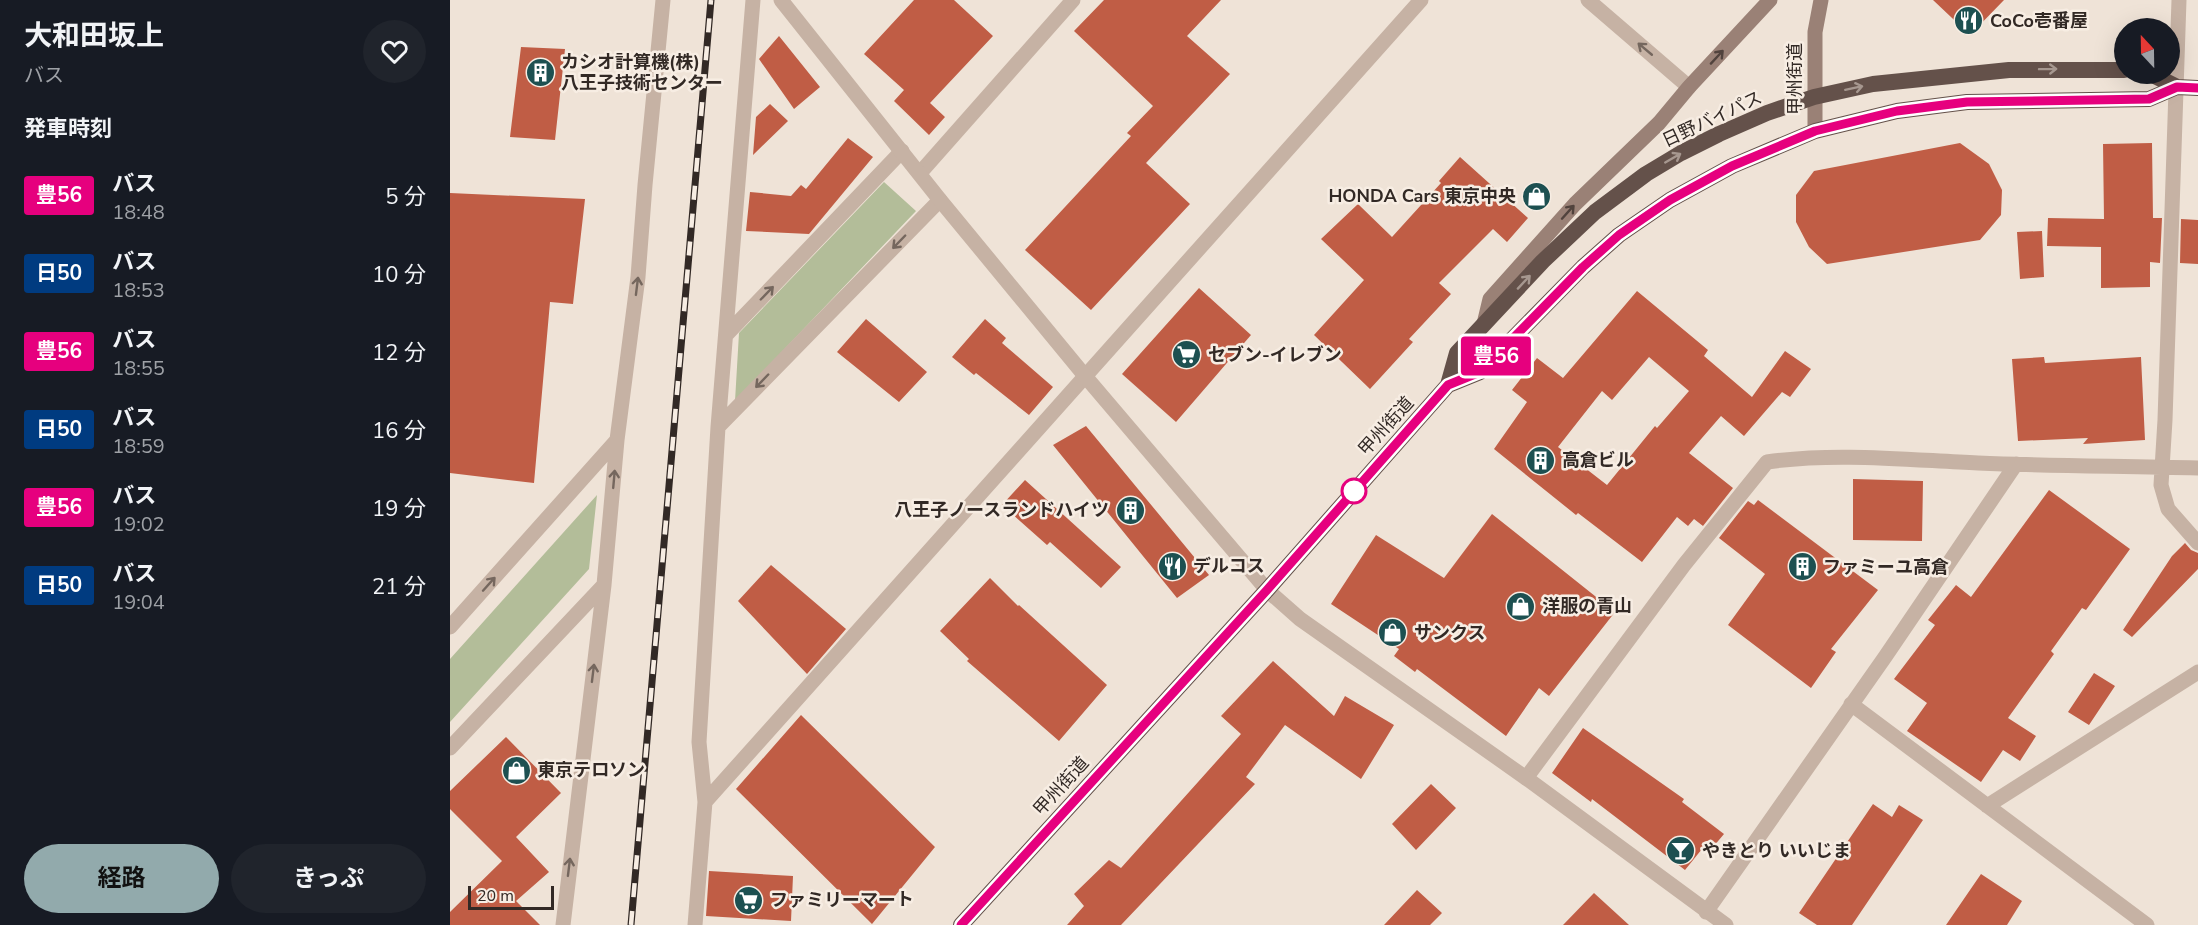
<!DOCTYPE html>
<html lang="ja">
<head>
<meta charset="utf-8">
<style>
	body { margin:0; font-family:"Nunito Sans","Noto Sans JP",sans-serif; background:#20242c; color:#f1f3f6; height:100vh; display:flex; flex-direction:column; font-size:22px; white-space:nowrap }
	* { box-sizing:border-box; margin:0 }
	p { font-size:20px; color:#9ea1a6 }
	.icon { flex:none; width:33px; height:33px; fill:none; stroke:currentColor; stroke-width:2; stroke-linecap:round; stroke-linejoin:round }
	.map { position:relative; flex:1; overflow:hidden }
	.side { display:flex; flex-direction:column; background:#171b24; width:450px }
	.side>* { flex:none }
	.badge { padding:0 12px; border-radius:4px; font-size:21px; line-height:39px }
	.needle { width:39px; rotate:338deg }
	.controls { position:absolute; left:1664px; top:18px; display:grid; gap:12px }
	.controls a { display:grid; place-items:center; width:66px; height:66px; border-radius:50%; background:#171b24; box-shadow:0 6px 24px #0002; font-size:30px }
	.scale { position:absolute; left:18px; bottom:15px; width:86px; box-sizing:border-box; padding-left:6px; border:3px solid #322925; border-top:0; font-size:16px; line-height:21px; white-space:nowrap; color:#322925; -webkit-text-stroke:4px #f7ede3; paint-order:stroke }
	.map>.badge { position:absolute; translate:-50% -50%; box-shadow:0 0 0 3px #fff }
	h2 { padding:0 24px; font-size:22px; line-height:54px }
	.round { display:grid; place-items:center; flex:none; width:63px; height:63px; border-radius:32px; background:#20242c }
	.head { display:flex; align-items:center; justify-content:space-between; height:102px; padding:0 24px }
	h1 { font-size:28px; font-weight:700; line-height:45px }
	.action { display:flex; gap:12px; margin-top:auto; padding:12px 24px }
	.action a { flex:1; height:69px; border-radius:36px; background:#92aaac; color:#111; font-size:24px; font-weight:700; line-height:69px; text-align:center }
	.action a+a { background:#20242c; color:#f1f3f6 }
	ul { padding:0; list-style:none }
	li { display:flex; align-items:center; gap:18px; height:78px; padding:0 24px }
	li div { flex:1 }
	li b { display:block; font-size:22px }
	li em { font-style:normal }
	li .badge { min-width:66px; font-weight:700; text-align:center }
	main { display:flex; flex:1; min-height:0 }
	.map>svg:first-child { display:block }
	.green { fill:#b3bd99 }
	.building { fill:#c05d45; fill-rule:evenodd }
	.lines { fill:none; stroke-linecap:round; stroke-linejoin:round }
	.minor { stroke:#c6b2a4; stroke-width:15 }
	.tertiary { stroke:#c6b2a4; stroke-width:15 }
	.secondary { stroke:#9a8176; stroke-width:15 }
	.trunk { stroke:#64514a; stroke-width:16 }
	.rail-casing { stroke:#322925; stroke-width:7 }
	.rail { stroke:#f7ede3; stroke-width:4.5; stroke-dasharray:14; stroke-linecap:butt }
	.oneway { stroke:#75675e }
	.oneway2 { stroke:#51433d }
	.oneway3 { stroke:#a6978f }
	.line-casing { stroke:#fff; stroke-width:14 }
	.line { stroke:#e6007e; stroke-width:9 }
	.stop-dot { fill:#fff; stroke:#e6007e; stroke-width:3 }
	.labels { text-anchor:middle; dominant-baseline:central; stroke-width:5; stroke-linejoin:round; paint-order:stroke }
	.poi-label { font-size:18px; font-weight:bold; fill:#322925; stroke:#f7ede3; text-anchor:start }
	.street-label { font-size:18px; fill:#322925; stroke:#f7ede3 }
</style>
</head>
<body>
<main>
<section class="side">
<div class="head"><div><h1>大和田坂上</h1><p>バス</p></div><a class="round"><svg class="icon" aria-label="heart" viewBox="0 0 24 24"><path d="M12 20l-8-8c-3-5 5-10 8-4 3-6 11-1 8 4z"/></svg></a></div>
<h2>発車時刻</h2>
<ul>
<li><span class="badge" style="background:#e6007e;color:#fff">豊56</span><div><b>バス</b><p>18:48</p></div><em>5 分</em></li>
<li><span class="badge" style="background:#003b80;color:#fff">日50</span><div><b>バス</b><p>18:53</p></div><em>10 分</em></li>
<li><span class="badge" style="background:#e6007e;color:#fff">豊56</span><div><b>バス</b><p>18:55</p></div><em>12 分</em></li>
<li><span class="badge" style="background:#003b80;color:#fff">日50</span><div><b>バス</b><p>18:59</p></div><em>16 分</em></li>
<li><span class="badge" style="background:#e6007e;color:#fff">豊56</span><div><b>バス</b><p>19:02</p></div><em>19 分</em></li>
<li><span class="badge" style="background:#003b80;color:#fff">日50</span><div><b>バス</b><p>19:04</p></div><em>21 分</em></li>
</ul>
<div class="action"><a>経路</a><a>きっぷ</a></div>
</section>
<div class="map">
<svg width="1748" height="925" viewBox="0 0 1748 925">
	<rect width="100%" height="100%" fill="#efe3d7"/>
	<path class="green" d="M434,182L466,211L285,401L289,333Z
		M147,495L139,569L0,722V659Z"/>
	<path class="building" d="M464,0H504L543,36L480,103L495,117L479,135L444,101L454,90L414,54Z
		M654,0H771L737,36L780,74L696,163L740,204L641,310L575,250L681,136L677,133L703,106L624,31Z
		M1483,0H1554L1520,35Z
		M329,36L370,87L344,109L309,59Z
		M71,47L115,49L105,140L60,137Z
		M320,104L338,121L303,155L306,117Z
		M398,138L423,157L359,234L296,231L300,192L341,196L351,185L356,189Z
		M1510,143L1539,164L1552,190L1551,215L1530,240L1377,264L1359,247L1346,222V195L1364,171Z
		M1702,143L1703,218H1712L1710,263L1700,262V287L1651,288V247L1597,246L1598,218L1654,219L1653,144Z
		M1010,157L1078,218L1057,242L1043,229L989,283L1001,294L959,339L963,342L920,389L864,335L914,280L871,239L908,204L942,237L991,183L989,181Z
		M0,193L135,199L123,304L100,302L84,483L0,473Z
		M1731,219L1748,220V264L1730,263Z
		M1592,231L1594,277L1570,279L1567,232Z
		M749,288L801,335L726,422L672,374Z
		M1187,291L1258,350L1254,356L1302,397L1335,351L1361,369L1340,397L1332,392L1294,436L1271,416L1239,453L1283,488L1253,526L1244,519L1238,526L1227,517L1192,562L1128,513L1126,515L1044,449L1077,402L1062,390L1087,358L1113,378ZM1199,357L1239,391L1207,428L1205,426L1157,485L1108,447L1152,391L1162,400Z
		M416,319L477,372L449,402L387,352Z
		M535,319L556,338L552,343L603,387L579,415L526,373L524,375L502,357Z
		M1594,357L1595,363L1691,357L1695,440L1633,444L1638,438L1568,441L1562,359Z
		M636,426L759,575L727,598L603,445Z
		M1403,479L1473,481L1472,541L1403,540Z
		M575,480L671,567L651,588L600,542L597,545L552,505Z
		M1599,490L1680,549L1636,610L1632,608L1601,651L1604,654L1558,718L1586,736L1570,761L1553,750L1531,782L1457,731L1477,703L1444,679L1485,625L1478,620L1506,585L1521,597Z
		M1308,500L1428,590L1381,649L1386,652L1361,688L1278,625L1315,574L1269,538L1298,501L1304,505Z
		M1042,514L1165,612L1099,696L1089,688L1056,736L967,669L965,672L944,656L949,649L881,604L926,535L994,578Z
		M1735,543L1741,550L1748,553V569L1682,637L1673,630L1722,556Z
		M321,565L396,629L357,674L288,601Z
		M540,578L568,606L569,605L657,685L609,741L517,661L519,659L490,631Z
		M823,661L884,716L895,696L944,725L911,779L835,725L796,777L805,784L671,925H617L634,906L624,894L659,860L671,868L791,734L771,716Z
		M1644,673L1665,686L1639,725L1618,712Z
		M351,715L485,847L422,924L286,789Z
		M1133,728L1234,799L1232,802L1274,834L1258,853L1252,849L1235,870L1142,799L1141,802L1102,773Z
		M56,737L111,793L66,837L99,872L66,901L90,925H0V912L52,861L0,809V791Z
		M981,784L1006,808L966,850L942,824Z
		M1423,804L1442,817L1449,805L1473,820L1402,925H1367L1349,913Z
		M259,871L343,876L341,921L256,916Z
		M1531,874L1572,901L1557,925H1496Z
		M967,890L992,913L980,925H934Z
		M1144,893L1179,925H1113Z"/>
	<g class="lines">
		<path class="minor" d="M1138,0L1239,87
			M1729,0L1715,420L1711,485L1718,509L1748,543
			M470,173L623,0
			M276,335L452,151
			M268,427L490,200
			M0,627L167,440
			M1401,704L1697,925
			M0,748L154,585
			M1076,778L1234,565L1317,462C1386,452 1458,460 1528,463C1601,466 1675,466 1748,468
			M255,802L971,0
			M1537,806L1748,672
			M1256,912L1435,657L1566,464
			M113,925L154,585L167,440L188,277L195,185L213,0
			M245,925L255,802L249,742L268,427L303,0"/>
		<path class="tertiary" d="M331,0L490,200L635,376L817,590L850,619L1076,778L1276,925"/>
		<path class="secondary" d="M1365,131V32L1371,0
			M1034,324L1040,299L1125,204L1209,123L1239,87L1320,0"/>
		<path class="trunk" d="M1727,87L1748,88
			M998,385L1007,353L1093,261L1145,212L1196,174L1231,153L1269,134L1317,113L1364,97L1423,84L1559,70H1674
			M511,925L817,590L998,385L1030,372L1133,267L1169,235L1220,200L1282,166L1365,131L1447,111L1517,102L1699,99L1727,87L1701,74"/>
		<defs>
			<path id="rail" d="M181,925L261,0"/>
		</defs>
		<use href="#rail" class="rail-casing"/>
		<use href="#rail" class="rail"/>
	</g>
	<defs><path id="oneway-shaft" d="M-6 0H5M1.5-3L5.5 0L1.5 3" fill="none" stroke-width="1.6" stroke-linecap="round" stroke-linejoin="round" transform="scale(1.5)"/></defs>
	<g class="oneway">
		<use href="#oneway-shaft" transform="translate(1195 49) rotate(-140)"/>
		<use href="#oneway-shaft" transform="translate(449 242) rotate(134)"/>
		<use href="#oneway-shaft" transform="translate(187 286) rotate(-83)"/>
		<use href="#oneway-shaft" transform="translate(317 293) rotate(-46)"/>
		<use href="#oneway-shaft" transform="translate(312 381) rotate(134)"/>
		<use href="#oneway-shaft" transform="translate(164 479) rotate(-85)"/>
		<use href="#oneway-shaft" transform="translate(39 584) rotate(-48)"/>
		<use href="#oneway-shaft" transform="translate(143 673) rotate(-83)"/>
		<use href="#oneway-shaft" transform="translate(119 867) rotate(-83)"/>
	</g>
	<g class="oneway2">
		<use href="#oneway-shaft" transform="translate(1267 57) rotate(-47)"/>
		<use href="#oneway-shaft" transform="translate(1118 212) rotate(-48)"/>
	</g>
	<g class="oneway3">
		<use href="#oneway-shaft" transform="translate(1598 69) rotate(-1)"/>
		<use href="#oneway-shaft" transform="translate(1404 88) rotate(-12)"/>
		<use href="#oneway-shaft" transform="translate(1223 158) rotate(-30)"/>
		<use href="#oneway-shaft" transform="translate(1074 282) rotate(-47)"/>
	</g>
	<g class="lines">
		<defs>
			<path id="line" d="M511,925L817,590L998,385L1030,372L1133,267L1169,235L1220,200L1282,166L1365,131L1447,111L1517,102L1699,99L1727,87L1748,88"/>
		</defs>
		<use href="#line" class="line-casing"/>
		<use href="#line" class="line"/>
	</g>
	<defs>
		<symbol id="restaurant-disc" viewBox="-11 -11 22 22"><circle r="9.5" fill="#1d5051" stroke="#f7ede3"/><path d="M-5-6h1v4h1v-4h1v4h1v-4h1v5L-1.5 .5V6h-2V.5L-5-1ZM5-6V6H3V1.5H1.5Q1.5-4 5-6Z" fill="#fff"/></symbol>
		<symbol id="building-disc" viewBox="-11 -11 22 22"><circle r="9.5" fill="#1d5051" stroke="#f7ede3"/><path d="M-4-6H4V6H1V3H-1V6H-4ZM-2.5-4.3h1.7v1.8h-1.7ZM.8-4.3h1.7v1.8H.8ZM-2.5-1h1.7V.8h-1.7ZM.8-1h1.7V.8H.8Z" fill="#fff"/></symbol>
		<symbol id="shop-disc" viewBox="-11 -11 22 22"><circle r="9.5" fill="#1d5051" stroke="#f7ede3"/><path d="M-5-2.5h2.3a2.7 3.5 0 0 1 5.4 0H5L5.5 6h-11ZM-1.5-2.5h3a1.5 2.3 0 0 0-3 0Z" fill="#fff"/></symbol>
		<symbol id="supermarket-disc" viewBox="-11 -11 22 22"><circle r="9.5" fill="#1d5051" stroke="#f7ede3"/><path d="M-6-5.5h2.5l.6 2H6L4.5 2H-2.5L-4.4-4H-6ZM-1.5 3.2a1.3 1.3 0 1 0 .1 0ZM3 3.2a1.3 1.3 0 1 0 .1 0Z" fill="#fff"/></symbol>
		<symbol id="bar-disc" viewBox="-11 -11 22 22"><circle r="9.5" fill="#1d5051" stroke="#f7ede3"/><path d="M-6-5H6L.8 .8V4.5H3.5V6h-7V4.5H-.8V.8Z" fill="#fff"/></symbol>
	</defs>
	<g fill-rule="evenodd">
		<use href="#restaurant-disc" x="1502" y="4" width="33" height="33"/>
		<use href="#building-disc" x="74" y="56" width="33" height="33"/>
		<use href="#shop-disc" x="1070" y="180" width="33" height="33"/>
		<use href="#supermarket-disc" x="720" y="338" width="33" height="33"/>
		<use href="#building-disc" x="1074" y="444" width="33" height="33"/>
		<use href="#building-disc" x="664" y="494" width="33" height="33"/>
		<use href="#restaurant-disc" x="706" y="550" width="33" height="33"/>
		<use href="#building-disc" x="1336" y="550" width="33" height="33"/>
		<use href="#shop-disc" x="1054" y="590" width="33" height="33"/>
		<use href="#shop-disc" x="926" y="616" width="33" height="33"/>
		<use href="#shop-disc" x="50" y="754" width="33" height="33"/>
		<use href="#bar-disc" x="1214" y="834" width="33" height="33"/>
		<use href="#supermarket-disc" x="282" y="884" width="33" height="33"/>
	</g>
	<circle class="stop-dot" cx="904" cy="491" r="12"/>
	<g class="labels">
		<g class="poi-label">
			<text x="1540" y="21">CoCo壱番屋</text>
			<text x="111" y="62">カシオ計算機(株)<tspan x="111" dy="21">八王子技術センター</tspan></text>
			<text x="1066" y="196" text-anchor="end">HONDA Cars 東京中央</text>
			<text x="758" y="355">セブン-イレブン</text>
			<text x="1112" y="460">高倉ビル</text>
			<text x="659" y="510" text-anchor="end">八王子ノースランドハイツ</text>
			<text x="743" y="566">デルコス</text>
			<text x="1373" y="567">ファミーユ高倉</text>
			<text x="1092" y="606">洋服の青山</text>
			<text x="964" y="633">サンクス</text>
			<text x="87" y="770">東京テロソン</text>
			<text x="1252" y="851">やきとり いいじま</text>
			<text x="320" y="900">ファミリーマート</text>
		</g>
		<g class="street-label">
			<text transform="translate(1345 79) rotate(-90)">甲州街道</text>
			<text transform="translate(1262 119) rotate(-25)">日野バイパス</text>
			<text transform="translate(936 426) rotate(-48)">甲州街道</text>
			<text transform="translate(611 786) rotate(-48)">甲州街道</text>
		</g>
	</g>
</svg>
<div class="controls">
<a><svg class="needle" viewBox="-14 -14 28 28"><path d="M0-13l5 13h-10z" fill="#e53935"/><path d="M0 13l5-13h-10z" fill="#9ea1a6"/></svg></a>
</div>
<div class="scale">20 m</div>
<b class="badge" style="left:1046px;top:356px;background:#e6007e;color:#fff">豊56</b>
</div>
</main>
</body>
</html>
